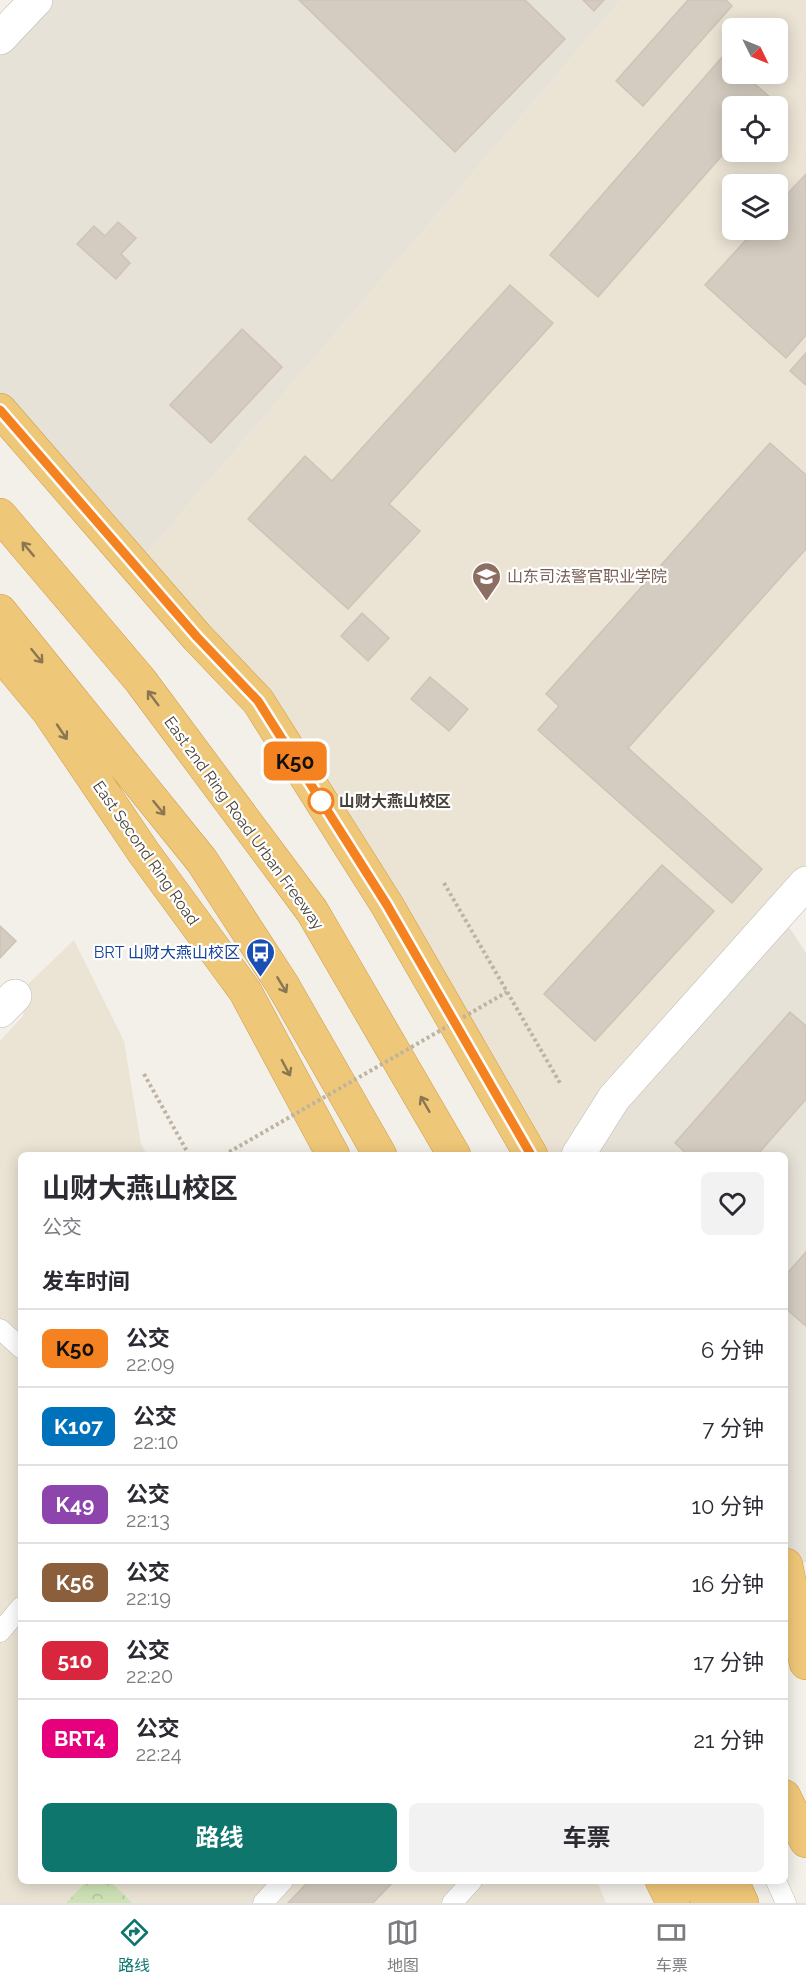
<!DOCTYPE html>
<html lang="zh">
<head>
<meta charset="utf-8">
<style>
	body { margin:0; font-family:Raleway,"Noto Sans SC",sans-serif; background:#f2f2f3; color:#2b2b33; height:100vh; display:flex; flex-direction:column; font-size:22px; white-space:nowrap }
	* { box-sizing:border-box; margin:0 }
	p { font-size:20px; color:#7c7c81 }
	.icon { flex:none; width:33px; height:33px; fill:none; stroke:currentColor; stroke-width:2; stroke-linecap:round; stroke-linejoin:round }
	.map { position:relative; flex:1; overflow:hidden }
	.details { position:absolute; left:18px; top:1152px; width:770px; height:732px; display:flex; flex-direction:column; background:#fff; border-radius:9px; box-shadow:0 3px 15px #0003 }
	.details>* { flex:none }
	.badge { padding:0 12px; border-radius:9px; font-size:21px; line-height:39px }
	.needle { width:39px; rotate:133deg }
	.buttons { position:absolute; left:722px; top:18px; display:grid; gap:12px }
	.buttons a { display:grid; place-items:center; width:66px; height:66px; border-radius:9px; background:#fff; box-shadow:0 3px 15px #0003; font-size:30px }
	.map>.badge { position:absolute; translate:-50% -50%; box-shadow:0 0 0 3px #fff }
	h2 { padding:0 24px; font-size:22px; line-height:54px }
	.round { display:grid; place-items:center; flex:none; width:63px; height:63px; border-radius:9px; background:#f2f2f3 }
	.overview { display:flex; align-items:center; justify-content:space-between; height:102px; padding:0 24px }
	h1 { font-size:28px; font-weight:700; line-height:45px }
	.button { display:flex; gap:12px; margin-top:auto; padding:12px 24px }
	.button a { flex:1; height:69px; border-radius:9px; background:#0f766e; color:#fff; font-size:24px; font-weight:700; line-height:69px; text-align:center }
	.button a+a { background:#f2f2f3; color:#2b2b33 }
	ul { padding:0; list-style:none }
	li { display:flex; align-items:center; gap:18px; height:78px; padding:0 24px; border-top:2px solid #e1e1e2 }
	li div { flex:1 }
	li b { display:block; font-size:22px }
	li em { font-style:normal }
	li .badge { min-width:66px; font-weight:700; text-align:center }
	.tabs { display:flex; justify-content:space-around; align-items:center; height:84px; border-top:2px solid #e1e1e2; background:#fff; font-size:16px; color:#7c7c81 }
	.tabs a { display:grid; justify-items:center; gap:3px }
	.tabs .on { color:#0f766e }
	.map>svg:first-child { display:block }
	.residential { fill:#e6e2d8 }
	.education { fill:#ebe4d5; fill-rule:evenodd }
	.forest { fill:url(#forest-crowns) }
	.building { fill:#d4ccc0; stroke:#cec3b4; stroke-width:1.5 }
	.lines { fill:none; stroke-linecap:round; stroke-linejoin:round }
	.lane-casing { stroke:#beb8ad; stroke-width:21 }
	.street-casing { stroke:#beb8ad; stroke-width:34 }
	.highway-casing { stroke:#ce9c49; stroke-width:34 }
	.path { stroke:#beb3a0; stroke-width:4; stroke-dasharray:3 3; stroke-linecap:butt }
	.lane { stroke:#fff; stroke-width:20 }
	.street { stroke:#fff; stroke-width:33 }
	.highway { stroke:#efc778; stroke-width:33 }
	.path-bridge { stroke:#beb3a0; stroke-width:4; stroke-dasharray:3 3; stroke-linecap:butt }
	.oneway { stroke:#8a7752 }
	.line-casing { stroke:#fff; stroke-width:14 }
	.line { stroke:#f58220; stroke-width:9 }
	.stop-dot { fill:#fff; stroke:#f58220; stroke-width:3 }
	.labels { text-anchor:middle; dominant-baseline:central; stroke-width:4.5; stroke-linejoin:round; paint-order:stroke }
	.education-label { font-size:16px; fill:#785e54; stroke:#fff; text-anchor:start }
	.stop-label { font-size:16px; font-weight:bold; fill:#464138; stroke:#fff; text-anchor:start }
	.street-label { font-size:16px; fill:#464138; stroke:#fff }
	.transit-label { font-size:16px; fill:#164399; stroke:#fff; text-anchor:end }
</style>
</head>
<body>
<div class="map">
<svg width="806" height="1903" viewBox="0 0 806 1903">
	<defs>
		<pattern id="forest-crowns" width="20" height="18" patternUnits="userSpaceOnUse" patternTransform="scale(1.5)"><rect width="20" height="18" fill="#cfe3b7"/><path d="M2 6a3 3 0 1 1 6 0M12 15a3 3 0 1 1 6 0" fill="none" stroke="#b3c49e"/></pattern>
	</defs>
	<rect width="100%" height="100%" fill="#f3f0ea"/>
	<path class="residential" d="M36,0H621L137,565L0,416V38Z
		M780,913L806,953V1562L786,1565L784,1155H578Z"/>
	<path class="education" d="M621,0H806V883L578,1155H531L258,701L137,565ZM732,28H777V74H732ZM732,106H777V152H732ZM732,184H777V230H732Z
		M74,940L124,1041L141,1144L147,1155H21V1881H597L606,1903H0V1041L23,1016L28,984Z"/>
	<path class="forest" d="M87,1881H110L132,1903H66Z"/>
	<path class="building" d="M299,0H525L565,39L455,152Z
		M583,0H604L594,11Z
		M688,0H726L732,6L643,106L616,81Z
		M723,56L732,64V74H743L771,98L764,106H732V144L598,297L550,255Z
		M806,174V335L786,358L705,285L755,230H777V205Z
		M118,222L136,238L121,254L130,263L116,279L77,244L94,226L105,236Z
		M510,285L553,323L389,504L420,531L348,609L248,519L305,456L332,481Z
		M242,329L282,367L211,443L170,405Z
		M806,353V385L790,371Z
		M770,443L806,475V549L628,748L762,869L732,903L538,730L559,706L546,694Z
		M362,613L389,638L368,661L341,636Z
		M430,677L468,709L449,731L411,699Z
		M662,865L714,911L595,1041L544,994Z
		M0,926L16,941L0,958Z
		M790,1012L806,1026V1099L757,1155H688L675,1143Z
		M806,1252V1326L784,1307V1277Z
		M309,1881H394L373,1903H288Z"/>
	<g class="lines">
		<defs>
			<path id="lane" d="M0,1329L21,1348
				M0,1632L21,1607
				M776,1881L786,1903
				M263,1903L283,1881
				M452,1903L472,1881"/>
			<path id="street" d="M0,38L36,0
				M0,1011L15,996
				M578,1155L614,1098L806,883"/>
			<path id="highway" d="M0,410L197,637L258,701L387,905L531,1155
				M0,515L140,680L312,911L454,1155
				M0,611L202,861L282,984L380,1155
				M0,653L48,711L144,853L245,991L333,1155
				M786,1565L806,1663
				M784,1796L806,1841
				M662,1881L673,1903
				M698,1881L709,1903
				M732,1881L742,1903"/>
		</defs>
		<use href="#lane" class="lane-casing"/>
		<use href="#street" class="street-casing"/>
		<use href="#highway" class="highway-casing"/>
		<path class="path" d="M444,883L560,1083
			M144,1074L189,1155"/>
		<use href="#lane" class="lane"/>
		<use href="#street" class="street"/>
		<use href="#highway" class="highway"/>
		<path class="path-bridge" d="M224,1155L507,992"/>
	</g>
	<defs><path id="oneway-shaft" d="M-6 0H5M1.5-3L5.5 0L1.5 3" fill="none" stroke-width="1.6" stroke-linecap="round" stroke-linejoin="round" transform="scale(1.5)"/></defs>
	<g class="oneway">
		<use href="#oneway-shaft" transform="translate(28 549) rotate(-130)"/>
		<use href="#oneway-shaft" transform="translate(37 656) rotate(51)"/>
		<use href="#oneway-shaft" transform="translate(153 698) rotate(-127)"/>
		<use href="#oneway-shaft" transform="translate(62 732) rotate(56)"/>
		<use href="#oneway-shaft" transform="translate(159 808) rotate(51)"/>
		<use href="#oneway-shaft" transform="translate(282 985) rotate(59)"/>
		<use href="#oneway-shaft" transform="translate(286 1068) rotate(62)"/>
		<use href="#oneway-shaft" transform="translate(425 1104) rotate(-120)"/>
	</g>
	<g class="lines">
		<defs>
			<path id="line" d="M0,410L197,637L258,701L387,905L531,1155"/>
		</defs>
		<use href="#line" class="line-casing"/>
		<use href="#line" class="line"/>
	</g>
	<defs>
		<symbol id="university-pin" viewBox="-11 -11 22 30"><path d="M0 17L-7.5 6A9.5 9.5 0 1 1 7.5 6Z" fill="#8d6e63" stroke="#fff"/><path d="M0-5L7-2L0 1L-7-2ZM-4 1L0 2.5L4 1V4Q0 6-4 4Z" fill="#fff"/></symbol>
		<symbol id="bus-pin" viewBox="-11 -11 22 30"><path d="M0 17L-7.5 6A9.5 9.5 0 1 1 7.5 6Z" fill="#1a4fb4" stroke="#fff"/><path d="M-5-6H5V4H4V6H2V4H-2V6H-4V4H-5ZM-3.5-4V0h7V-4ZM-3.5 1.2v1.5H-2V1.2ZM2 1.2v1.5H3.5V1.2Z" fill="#fff"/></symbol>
	</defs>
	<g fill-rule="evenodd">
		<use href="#university-pin" x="470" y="560" width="33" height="45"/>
		<use href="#bus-pin" x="244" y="936" width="33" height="45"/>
	</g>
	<circle class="stop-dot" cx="321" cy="801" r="12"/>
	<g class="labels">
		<g class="education-label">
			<text x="507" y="576">山东司法警官职业学院</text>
		</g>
		<g class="stop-label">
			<text x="339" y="801">山财大燕山校区</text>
		</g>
		<g class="street-label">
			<text transform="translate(244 823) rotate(54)">East 2nd Ring Road Urban Freeway</text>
			<text transform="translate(146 853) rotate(55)">East Second Ring Road</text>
		</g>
		<g class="transit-label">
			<text x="240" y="952">BRT 山财大燕山校区</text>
		</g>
	</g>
</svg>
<div class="buttons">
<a><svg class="needle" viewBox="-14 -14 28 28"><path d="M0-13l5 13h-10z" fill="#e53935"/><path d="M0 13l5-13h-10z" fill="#7c7c81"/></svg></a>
<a><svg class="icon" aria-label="locate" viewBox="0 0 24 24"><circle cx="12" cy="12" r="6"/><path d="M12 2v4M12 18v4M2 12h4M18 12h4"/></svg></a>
<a><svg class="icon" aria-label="layers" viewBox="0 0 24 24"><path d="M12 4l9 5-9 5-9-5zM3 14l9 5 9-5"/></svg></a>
</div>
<b class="badge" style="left:295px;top:761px;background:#f58220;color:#111">K50</b>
<section class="details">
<div class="overview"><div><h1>山财大燕山校区</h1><p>公交</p></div><a class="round"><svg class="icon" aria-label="heart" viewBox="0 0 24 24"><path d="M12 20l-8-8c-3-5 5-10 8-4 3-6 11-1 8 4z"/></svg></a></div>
<h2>发车时间</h2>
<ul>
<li><span class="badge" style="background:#f58220;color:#111">K50</span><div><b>公交</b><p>22:09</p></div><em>6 分钟</em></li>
<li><span class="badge" style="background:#0072bc;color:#fff">K107</span><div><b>公交</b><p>22:10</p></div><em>7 分钟</em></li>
<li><span class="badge" style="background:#8e44ad;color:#fff">K49</span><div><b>公交</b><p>22:13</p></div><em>10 分钟</em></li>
<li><span class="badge" style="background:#8b5e3c;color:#fff">K56</span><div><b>公交</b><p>22:19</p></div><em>16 分钟</em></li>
<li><span class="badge" style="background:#d7263d;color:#fff">510</span><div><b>公交</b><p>22:20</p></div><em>17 分钟</em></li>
<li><span class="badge" style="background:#e6007e;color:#fff">BRT4</span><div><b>公交</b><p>22:24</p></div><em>21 分钟</em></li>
</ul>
<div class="button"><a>路线</a><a>车票</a></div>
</section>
</div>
<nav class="tabs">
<a class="on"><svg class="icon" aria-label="directions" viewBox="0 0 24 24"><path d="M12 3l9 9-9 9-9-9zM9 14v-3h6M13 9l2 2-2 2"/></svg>路线</a>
<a><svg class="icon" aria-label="map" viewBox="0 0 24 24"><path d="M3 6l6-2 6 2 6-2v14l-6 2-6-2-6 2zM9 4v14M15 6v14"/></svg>地图</a>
<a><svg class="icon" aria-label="tickets" viewBox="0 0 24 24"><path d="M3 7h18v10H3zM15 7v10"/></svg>车票</a>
</nav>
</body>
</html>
